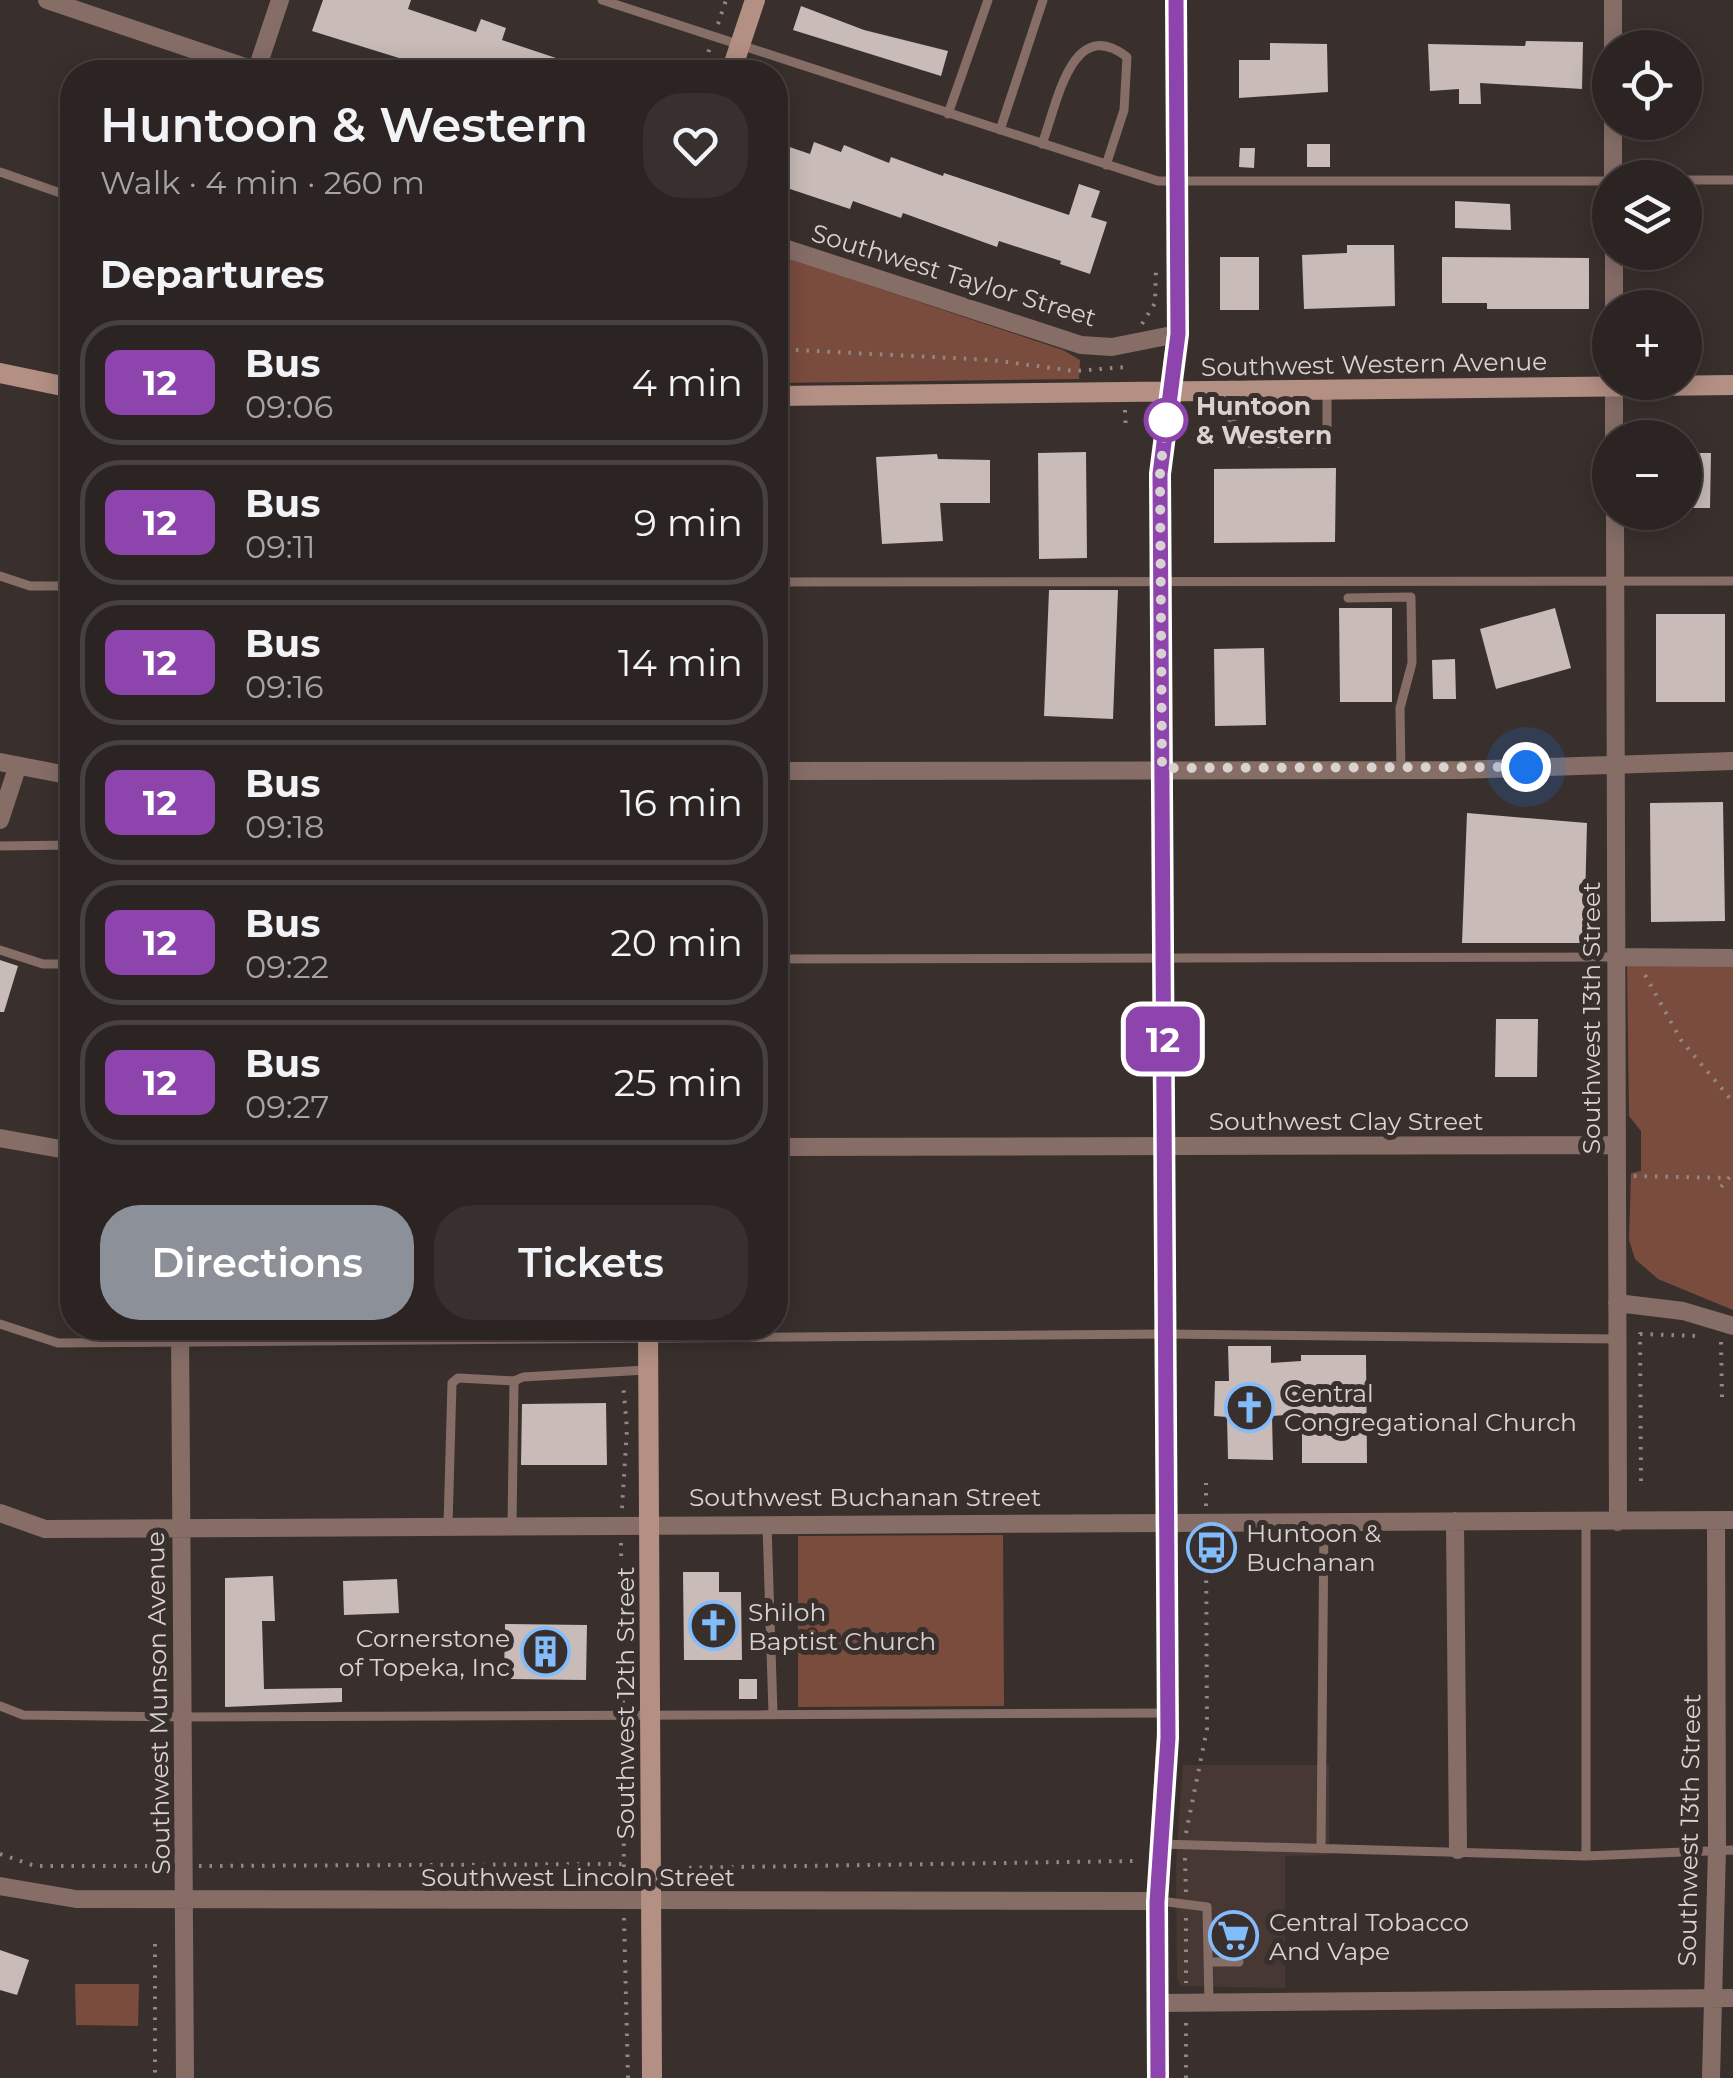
<!DOCTYPE html>
<html lang="en">
<head>
<meta charset="utf-8">
<style>
	body { margin:0; font-family:Montserrat,sans-serif; background:#37302f; color:#f1f3f6; height:100vh; display:flex; flex-direction:column; font-size:38px; white-space:nowrap }
	* { box-sizing:border-box; margin:0 }
	p { font-size:32px; color:#a6a4a5 }
	.icon { flex:none; width:55px; height:55px; fill:none; stroke:currentColor; stroke-width:2; stroke-linecap:round; stroke-linejoin:round }
	.map { position:relative; flex:1; overflow:hidden }
	.details { position:absolute; left:60px; top:60px; width:728px; height:1280px; display:flex; flex-direction:column; background:#2b2422; border-radius:40px; box-shadow:0 5px 25px #0003,0 0 0 2px #474140 }
	.details>* { flex:none }
	.badge { padding:0 20px; border-radius:15px; font-size:35px; line-height:65px }
	.tools { position:absolute; left:1592px; top:30px; display:grid; gap:20px }
	.tools a { display:grid; place-items:center; width:110px; height:110px; border-radius:50%; background:#2b2422; box-shadow:0 5px 25px #0003,0 0 0 2px #474140; font-size:50px }
	.you { position:absolute; width:50px; height:50px; margin:-25px; border:8px solid #fff; border-radius:50%; background:#1a73e8; box-shadow:0 0 0 15px #1a73e833 }
	.map>.badge { position:absolute; translate:-50% -50%; box-shadow:0 0 0 5px #fff }
	h2 { padding:0 40px; font-size:38px; line-height:90px }
	.round { display:grid; place-items:center; flex:none; width:105px; height:105px; border-radius:40px; background:#37302f }
	.headline { display:flex; align-items:center; justify-content:space-between; height:170px; padding:0 40px }
	h1 { font-size:48px; font-weight:600; line-height:75px }
	.cta { display:flex; gap:20px; margin-top:auto; padding:20px 40px }
	.cta a { flex:1; height:115px; border-radius:40px; background:#8c9099; color:#fff; font-size:40px; font-weight:600; line-height:115px; text-align:center }
	.cta a+a { background:#37302f; color:#f1f3f6 }
	ul { padding:0; list-style:none }
	li { display:flex; align-items:center; gap:30px; height:125px; margin:0 20px 15px; padding:0 20px; border:5px solid #474140; border-radius:40px }
	li div { flex:1 }
	li b { display:block; font-size:38px }
	li em { font-style:normal }
	li .badge { min-width:110px; font-weight:700; text-align:center }
	.map>svg:first-child { display:block }
	.built { fill:#483833 }
	.green { fill:#7a4c3e }
	.building { fill:#c8bbb8 }
	.lines { fill:none; stroke-linecap:round; stroke-linejoin:round }
	.path { stroke:#908886; stroke-width:4; stroke-dasharray:2.5 8; stroke-linecap:butt }
	.lane { stroke:#866e67; stroke-width:9 }
	.street { stroke:#866e67; stroke-width:18 }
	.secondary { stroke:#b48f84; stroke-width:20 }
	.line-casing { stroke:#fff; stroke-width:22 }
	.line { stroke:#8e44ad; stroke-width:15 }
	.walk { stroke:#d8d2d0; stroke-width:10; stroke-dasharray:0 18 }
	.stop-dot { fill:#fff; stroke:#8e44ad; stroke-width:5 }
	.labels { text-anchor:middle; dominant-baseline:central; stroke-width:10; stroke-linejoin:round; paint-order:stroke }
	.street-label { font-size:25px; fill:#d8d2d0; stroke:#39302d }
	.stop-label { font-size:25px; font-weight:bold; fill:#d8d2d0; stroke:#39302d; text-anchor:start }
	.poi-label { font-size:25px; fill:#d8d2d0; stroke:#39302d; text-anchor:start }
</style>
</head>
<body>
<div class="map">
<svg width="1733" height="2078" viewBox="0 0 1733 2078">
	<rect width="100%" height="100%" fill="#39302d"/>
	<path class="built" d="M1183,1765H1329V1855L1285,1856V1988L1182,1986L1177,1980L1176,1863Z"/>
	<path class="green" d="M775,254L1063,350L1080,360L1079,379L775,383Z
		M1627,965H1733V1310L1658,1279L1635,1259L1629,1240L1631,1173L1641,1171V1131L1629,1116Z
		M1003,1535L1004,1706L798,1707V1536Z
		M75,1984H139L138,2026L76,2025Z"/>
	<path class="building" d="M323,0H411L408,9L476,32L481,19L506,28L502,40L559,59L554,72H444L312,31Z
		M801,6L864,30L948,51L941,76L793,30Z
		M1526,41L1583,42L1582,89L1480,83L1481,104H1459V89L1430,91L1428,44L1525,46Z
		M1270,43L1327,44L1328,92L1239,98V60H1270Z
		M775,142L810,154L814,142L841,152L844,145L889,163L891,157L943,176L944,173L1069,215L1079,184L1100,191L1091,217L1107,222L1090,274L1060,264L1061,261L999,241L997,247L903,213L901,218L853,201L850,209L775,184Z
		M1307,144H1330V167H1307Z
		M1240,148H1255L1254,168L1239,167Z
		M1455,201L1510,204L1511,230L1455,228Z
		M1347,245H1394L1395,306L1304,309L1302,255L1347,253Z
		M1220,257H1259V310H1220Z
		M1442,257L1589,258V309H1487V303H1442Z
		M1086,452L1087,558L1039,559L1038,453Z
		M1685,453H1711L1710,508H1685Z
		M937,454L938,459L990,460V503H940L943,541L882,544L876,457Z
		M1336,468L1335,542L1214,543V469Z
		M1049,590H1118L1113,719L1044,716Z
		M1339,608H1392V702H1340Z
		M1555,608L1571,668L1496,689L1480,629Z
		M1656,614H1725V702H1656Z
		M1264,648L1266,725L1215,726L1214,649Z
		M1455,659L1456,699H1433L1432,660Z
		M1723,802L1725,921L1651,922L1650,803Z
		M1467,813L1587,823L1584,943H1462Z
		M0,960L18,966L4,1012H0Z
		M1496,1019H1538L1537,1077H1495Z
		M1228,1346H1271V1363L1301,1361V1355H1366L1367,1463H1302V1414L1272,1416L1273,1460L1228,1459L1227,1417L1214,1416L1215,1381H1229Z
		M606,1403L607,1465H521L522,1404Z
		M683,1572H719V1592H741L742,1660H684Z
		M273,1576L275,1621H262L264,1689L342,1688V1702L225,1707V1578Z
		M397,1579L399,1613L344,1615L343,1581Z
		M505,1624L587,1625L586,1680L504,1679Z
		M739,1679H757V1699H739Z
		M0,1950L29,1960L17,1995L0,1990Z"/>
	<g class="lines">
		<path class="path" d="M718,24L726,0
			M702,72L710,47
			M1142,324L1155,303L1156,267
			M775,349L992,360L1074,371L1127,367
			M1125,410L1126,431
			M1645,975L1681,1040L1733,1102
			M1634,1176L1729,1178
			M1721,1187L1733,1173
			M1721,1342L1722,1397
			M1641,1481L1640,1334L1698,1336
			M1206,1506V1483
			M622,1508L627,1429L623,1383
			M621,1543L623,1703
			M623,1728L624,1883
			M1186,1833L1207,1729L1206,1540
			M0,1854L35,1866H164
			M1185,1858L1186,1893
			M199,1866L624,1864
			M668,1868L1133,1861
			M624,1918L628,2078
			M1186,1918V1983
			M155,1944V2078
			M1186,2078V2018"/>
		<path class="lane" d="M602,0L1158,181H1610
			M948,114L988,0
			M1000,130L1043,0
			M1042,144C1057,105 1071,14 1127,57L1124,110L1106,165
			M0,172L72,197
			M1685,180H1733
			M1238,393L1227,443L1327,444V392
			M0,576L30,586H72
			M775,582L1733,581
			M1348,598L1411,597L1412,663L1400,708L1401,770
			M0,846L72,845
			M0,950L43,964H72
			M775,959L1616,957
			M0,1324L58,1343L1165,1334L1617,1339
			M448,1525L452,1383L458,1378L516,1381
			M512,1525L514,1381L523,1377L646,1370
			M767,1525L773,1713
			M0,1706L23,1715L183,1717L1168,1713
			M1160,1844L1586,1856L1733,1850
			M1321,1847L1324,1521
			M1586,1856V1522
			M1160,1901L1207,1907L1209,2002
			M1209,1962H1239"/>
		<path class="street" d="M47,0L260,72
			M1613,0V48
			M256,72L280,0
			M1613,122V178
			M775,245L1081,345L1112,347L1177,334
			M1614,252V308
			M1614,382V438
			M1615,512L1618,1522
			M0,762L72,776
			M775,771L1459,770L1733,761
			M0,820L17,768
			M1616,957L1733,958
			M0,1138L72,1151
			M775,1147L1617,1145
			M1617,1303L1683,1311L1733,1326
			M180,1328L185,2078
			M0,1513L45,1529L1733,1520
			M1455,1521L1458,1850
			M0,1886L76,1899L1157,1901
			M1158,2003L1733,1998
			M1711,2078L1717,1848L1716,1522"/>
		<path class="secondary" d="M731,72L755,0
			M0,373L72,388
			M775,396L1733,385
			M648,1328L652,2078
			M1158,2078L1157,1901L1168,1713L1160,474L1177,334L1176,0"/>
	</g>
	<g class="lines">
		<defs>
			<path id="line" d="M1158,2078L1157,1902L1168,1738L1160,474L1178,334L1176,0"/>
		</defs>
		<use href="#line" class="line-casing"/>
		<use href="#line" class="line"/>
		<path class="walk" d="M1166,420L1160,474L1162,768L1526,767"/>
	</g>
	<defs>
		<symbol id="church-ring" viewBox="-11 -11 22 22"><circle r="9.5" fill="#39302d" stroke="#83bcfb" stroke-width="1.5"/><path d="M-1.2-6h2.4v3.5h3.3v2.4h-3.3V6h-2.4V-.1h-3.3v-2.4h3.3Z" fill="#83bcfb"/></symbol>
		<symbol id="bus-ring" viewBox="-11 -11 22 22"><circle r="9.5" fill="#39302d" stroke="#83bcfb" stroke-width="1.5"/><path d="M-5-6H5V4H4V6H2V4H-2V6H-4V4H-5ZM-3.5-4V0h7V-4ZM-3.5 1.2v1.5H-2V1.2ZM2 1.2v1.5H3.5V1.2Z" fill="#83bcfb"/></symbol>
		<symbol id="building-ring" viewBox="-11 -11 22 22"><circle r="9.5" fill="#39302d" stroke="#83bcfb" stroke-width="1.5"/><path d="M-4-6H4V6H1V3H-1V6H-4ZM-2.5-4.3h1.7v1.8h-1.7ZM.8-4.3h1.7v1.8H.8ZM-2.5-1h1.7V.8h-1.7ZM.8-1h1.7V.8H.8Z" fill="#83bcfb"/></symbol>
		<symbol id="supermarket-ring" viewBox="-11 -11 22 22"><circle r="9.5" fill="#39302d" stroke="#83bcfb" stroke-width="1.5"/><path d="M-6-5.5h2.5l.6 2H6L4.5 2H-2.5L-4.4-4H-6ZM-1.5 3.2a1.3 1.3 0 1 0 .1 0ZM3 3.2a1.3 1.3 0 1 0 .1 0Z" fill="#83bcfb"/></symbol>
	</defs>
	<g fill-rule="evenodd">
		<use href="#church-ring" x="1222" y="1380" width="55" height="55"/>
		<use href="#bus-ring" x="1184" y="1520" width="55" height="55"/>
		<use href="#church-ring" x="686" y="1598" width="55" height="55"/>
		<use href="#building-ring" x="518" y="1624" width="55" height="55"/>
		<use href="#supermarket-ring" x="1206" y="1908" width="55" height="55"/>
	</g>
	<circle class="stop-dot" cx="1166" cy="420" r="20"/>
	<g class="labels">
		<g class="street-label">
			<text transform="translate(954 275) rotate(17)">Southwest Taylor Street</text>
			<text transform="translate(1374 364) rotate(-1)">Southwest Western Avenue</text>
			<text transform="translate(1591 1018) rotate(-90)">Southwest 13th Street</text>
			<text x="1346" y="1121">Southwest Clay Street</text>
			<text x="865" y="1497">Southwest Buchanan Street</text>
			<text transform="translate(158 1703) rotate(-91)">Southwest Munson Avenue</text>
			<text transform="translate(625 1703) rotate(-90)">Southwest 12th Street</text>
			<text transform="translate(1689 1830) rotate(-89)">Southwest 13th Street</text>
			<text x="578" y="1877">Southwest Lincoln Street</text>
		</g>
		<g class="stop-label">
			<text x="1196" y="406">Huntoon<tspan x="1196" dy="29">&amp; Western</tspan></text>
		</g>
		<g class="poi-label">
			<text x="1284" y="1393">Central<tspan x="1284" dy="29">Congregational Church</tspan></text>
			<text x="1246" y="1533">Huntoon &amp;<tspan x="1246" dy="29">Buchanan</tspan></text>
			<text x="748" y="1612">Shiloh<tspan x="748" dy="29">Baptist Church</tspan></text>
			<text x="510" y="1638" text-anchor="end">Cornerstone<tspan x="510" dy="29">of Topeka, Inc</tspan></text>
			<text x="1269" y="1922">Central Tobacco<tspan x="1269" dy="29">And Vape</tspan></text>
		</g>
	</g>
</svg>
<div class="tools">
<a><svg class="icon" aria-label="locate" viewBox="0 0 24 24"><circle cx="12" cy="12" r="6"/><path d="M12 2v4M12 18v4M2 12h4M18 12h4"/></svg></a>
<a><svg class="icon" aria-label="layers" viewBox="0 0 24 24"><path d="M12 4l9 5-9 5-9-5zM3 14l9 5 9-5"/></svg></a>
<a>+</a>
<a>−</a>
</div>
<div class="you" style="left:1526px;top:767px"></div>
<b class="badge" style="left:1163px;top:1039px;background:#8e44ad;color:#fff">12</b>
<section class="details">
<div class="headline"><div><h1>Huntoon &amp; Western</h1><p>Walk · 4 min · 260 m</p></div><a class="round"><svg class="icon" aria-label="heart" viewBox="0 0 24 24"><path d="M12 20l-8-8c-3-5 5-10 8-4 3-6 11-1 8 4z"/></svg></a></div>
<h2>Departures</h2>
<ul>
<li><span class="badge" style="background:#8e44ad;color:#fff">12</span><div><b>Bus</b><p>09:06</p></div><em>4 min</em></li>
<li><span class="badge" style="background:#8e44ad;color:#fff">12</span><div><b>Bus</b><p>09:11</p></div><em>9 min</em></li>
<li><span class="badge" style="background:#8e44ad;color:#fff">12</span><div><b>Bus</b><p>09:16</p></div><em>14 min</em></li>
<li><span class="badge" style="background:#8e44ad;color:#fff">12</span><div><b>Bus</b><p>09:18</p></div><em>16 min</em></li>
<li><span class="badge" style="background:#8e44ad;color:#fff">12</span><div><b>Bus</b><p>09:22</p></div><em>20 min</em></li>
<li><span class="badge" style="background:#8e44ad;color:#fff">12</span><div><b>Bus</b><p>09:27</p></div><em>25 min</em></li>
</ul>
<div class="cta"><a>Directions</a><a>Tickets</a></div>
</section>
</div>
</body>
</html>
